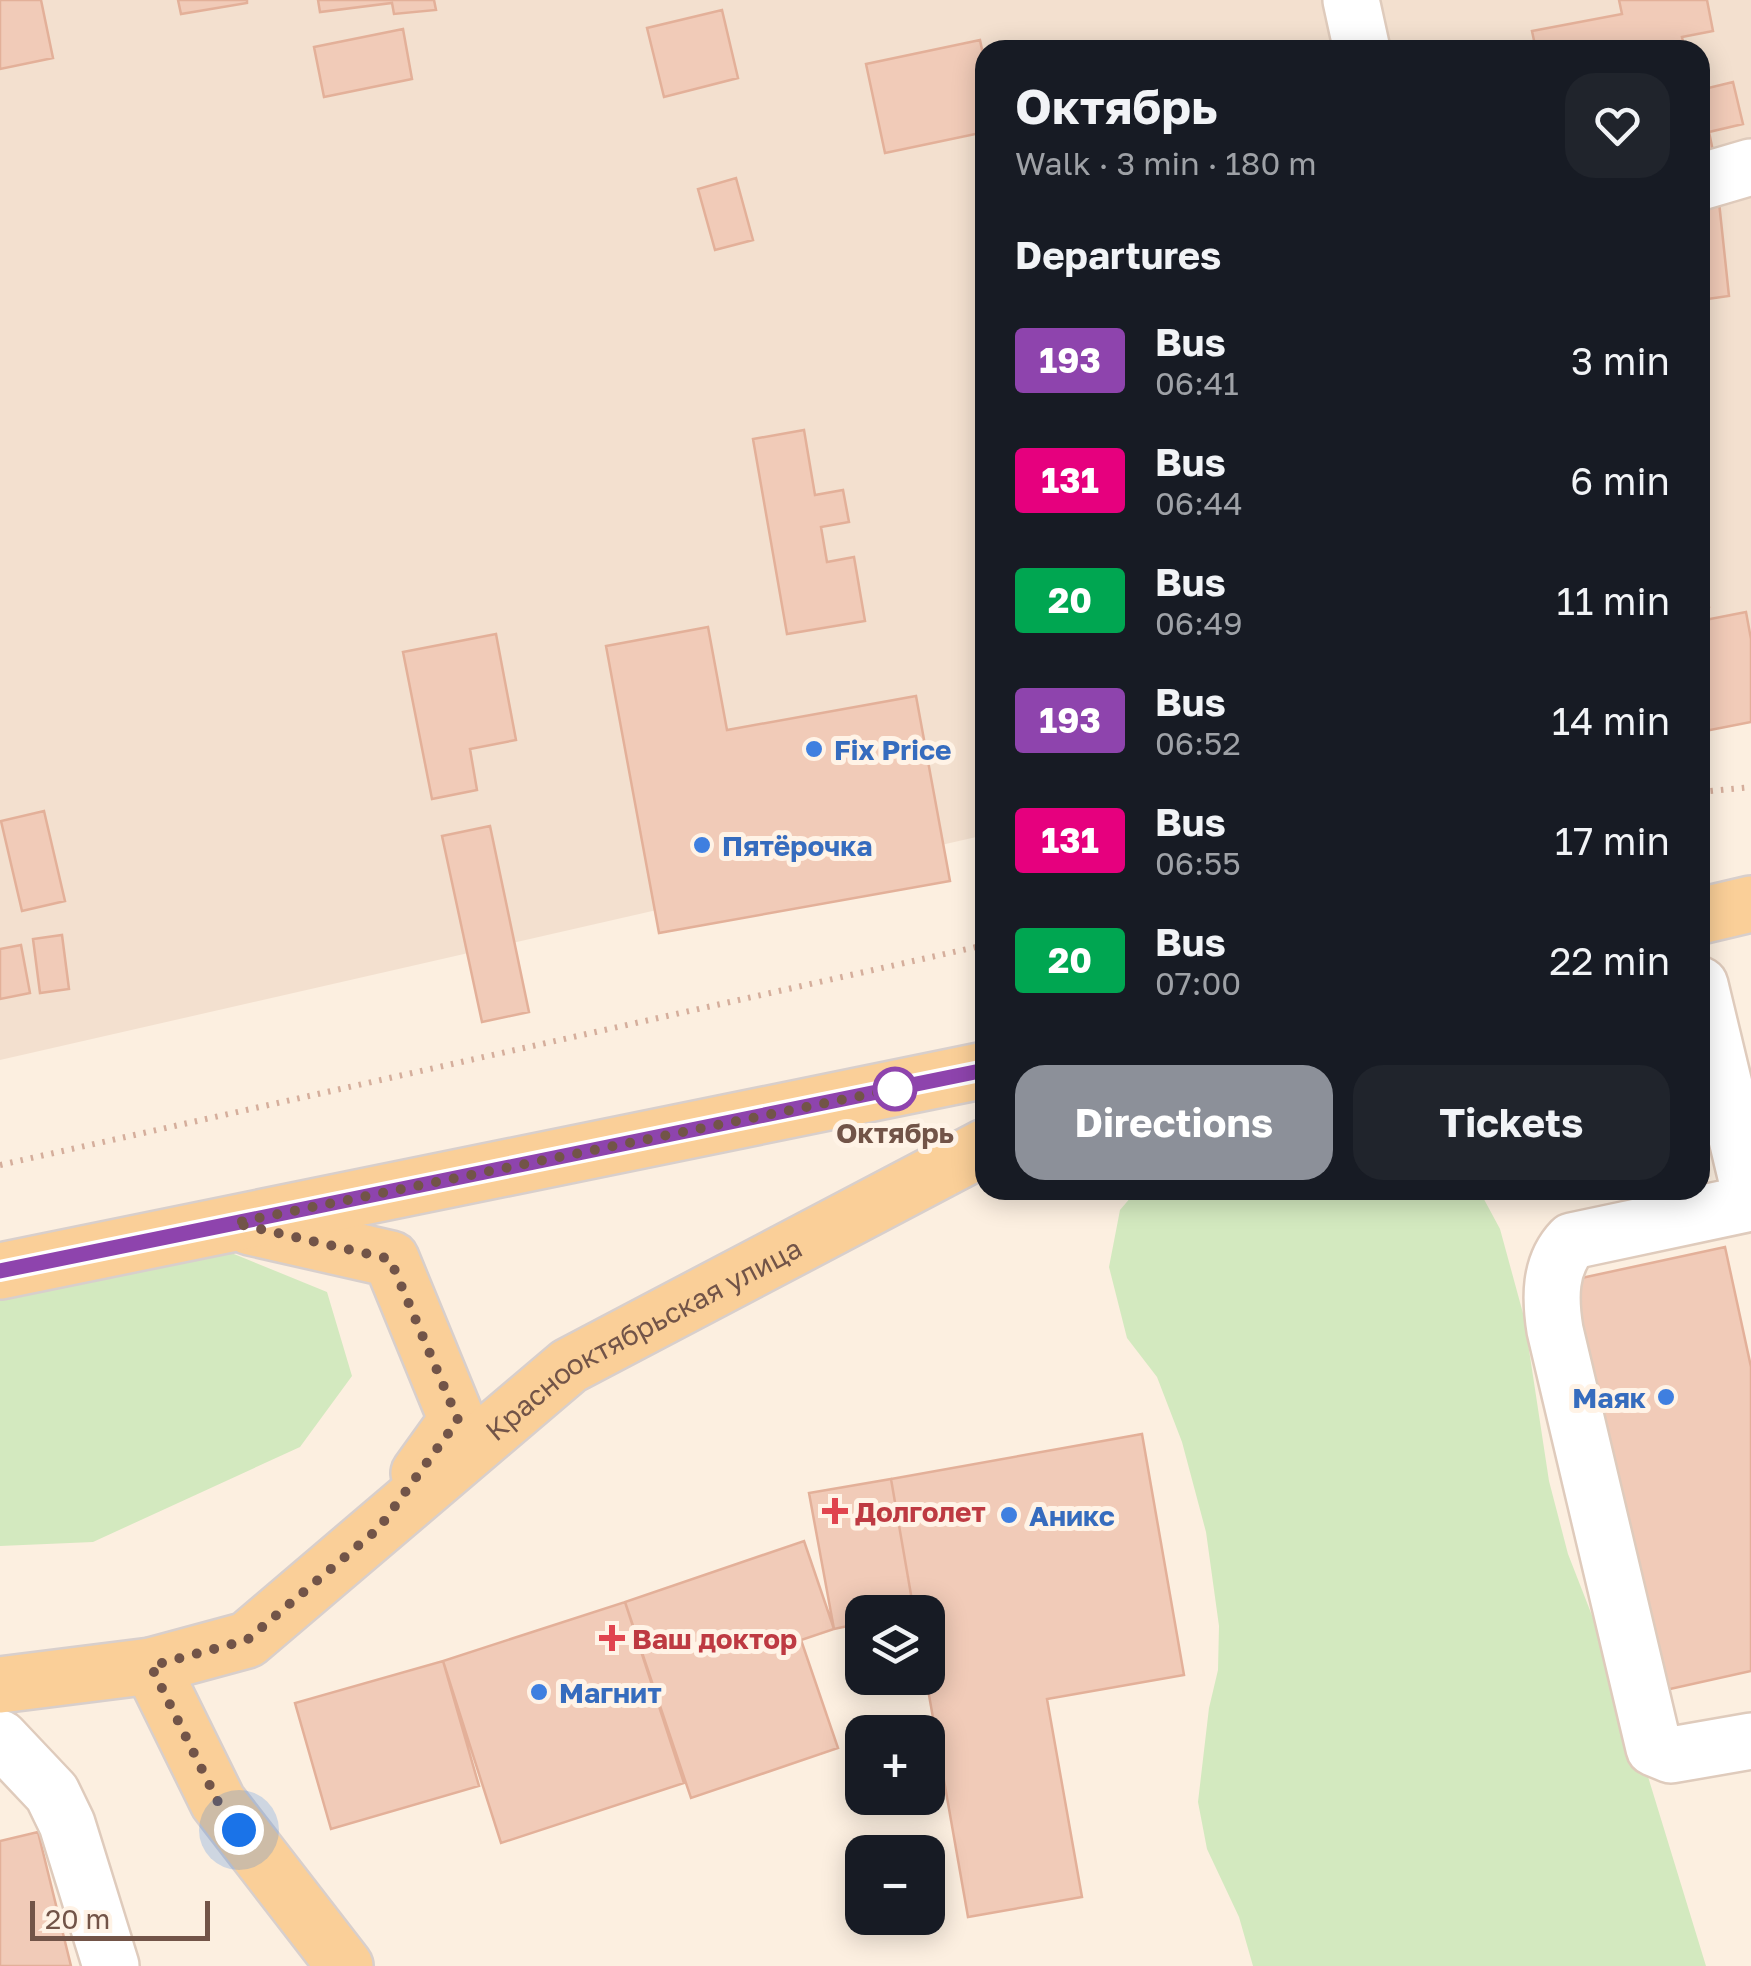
<!DOCTYPE html>
<html lang="en">
<head>
<meta charset="utf-8">
<style>
	body { margin:0; font-family:"Golos Text",sans-serif; background:#20242c; color:#f1f3f6; height:100vh; display:flex; flex-direction:column; font-size:38px; white-space:nowrap }
	* { box-sizing:border-box; margin:0 }
	p { font-size:32px; color:#9ea1a6 }
	.icon { flex:none; width:55px; height:55px; fill:none; stroke:currentColor; stroke-width:2; stroke-linecap:round; stroke-linejoin:round }
	.map { position:relative; flex:1; overflow:hidden }
	.side { position:absolute; left:975px; top:40px; width:735px; height:1160px; display:flex; flex-direction:column; background:#171b24; border-radius:30px; box-shadow:0 5px 25px #0003 }
	.side>* { flex:none }
	.badge { padding:0 20px; border-radius:8px; font-size:35px; line-height:65px }
	.fabs { position:absolute; left:845px; top:1595px; display:grid; gap:20px }
	.fabs a { display:grid; place-items:center; width:100px; height:100px; border-radius:20px; background:#171b24; box-shadow:0 5px 25px #0003; font-size:50px }
	.scale { position:absolute; left:30px; bottom:25px; width:180px; box-sizing:border-box; padding-left:10px; border:5px solid #725448; border-top:0; font-size:28px; line-height:35px; white-space:nowrap; color:#725448; -webkit-text-stroke:8px #fff3e6; paint-order:stroke }
	.you { position:absolute; width:50px; height:50px; margin:-25px; border:8px solid #fff; border-radius:50%; background:#1a73e8; box-shadow:0 0 0 15px #1a73e833 }
	.map>.badge { position:absolute; translate:-50% -50%; box-shadow:0 0 0 5px #fff }
	h2 { padding:0 40px; font-size:38px; line-height:90px }
	.round { display:grid; place-items:center; flex:none; width:105px; height:105px; border-radius:30px; background:#20242c }
	.summary { display:flex; align-items:center; justify-content:space-between; height:170px; padding:0 40px }
	h1 { font-size:48px; font-weight:700; line-height:75px }
	.primary-button { display:flex; gap:20px; margin-top:auto; padding:20px 40px }
	.primary-button a { flex:1; height:115px; border-radius:30px; background:#8c9099; color:#fff; font-size:40px; font-weight:700; line-height:115px; text-align:center }
	.primary-button a+a { background:#20242c; color:#f1f3f6 }
	ul { padding:0; list-style:none }
	li { display:flex; align-items:center; gap:30px; height:120px; padding:0 40px }
	li div { flex:1 }
	li b { display:block; font-size:38px }
	li em { font-style:normal }
	li .badge { min-width:110px; font-weight:700; text-align:center }
	.map>svg:first-child { display:block }
	.residential { fill:#f3e0cf }
	.green { fill:#d3e9bf }
	.building { fill:#f1cbb8; stroke:#e3b099; stroke-width:2.5 }
	.lines { fill:none; stroke-linecap:round; stroke-linejoin:round }
	.minor-casing { stroke:#dfcbbc; stroke-width:60 }
	.major-casing { stroke:#d8cfcc; stroke-width:60 }
	.path { stroke:#d5ae9c; stroke-width:6; stroke-dasharray:2.5 8; stroke-linecap:butt }
	.minor { stroke:#fff; stroke-width:55 }
	.major { stroke:#facf98; stroke-width:55 }
	.line-casing { stroke:#fff; stroke-width:22 }
	.line { stroke:#8e44ad; stroke-width:15 }
	.walk { stroke:#725448; stroke-width:10; stroke-dasharray:0 18 }
	.shop-dot { fill:#3f7fe0; stroke:#fff3e6; stroke-width:4 }
	.stop-dot { fill:#fff; stroke:#8e44ad; stroke-width:5 }
	.health-dot { fill:#e0444e; stroke:#fff3e6; stroke-width:4 }
	.labels { text-anchor:middle; dominant-baseline:central; stroke-width:10; stroke-linejoin:round; paint-order:stroke }
	.shop-label { font-size:28px; font-weight:bold; fill:#366cbe; stroke:#fff3e6; text-anchor:start }
	.stop-label { font-size:28px; font-weight:bold; fill:#725448; stroke:#fff3e6 }
	.street-label { font-size:28px; fill:#725448; stroke:#fff3e6 }
	.health-label { font-size:28px; font-weight:bold; fill:#be3a42; stroke:#fff3e6; text-anchor:start }
</style>
</head>
<body>
<div class="map">
<svg width="1751" height="1966" viewBox="0 0 1751 1966">
	<rect width="100%" height="100%" fill="#fcefe0"/>
	<path class="residential" d="M0,0H1751V660L1700,672V50H985V835L0,1060Z"/>
	<path class="green" d="M1137,1190H1479L1500,1229L1524,1317L1549,1481L1568,1554L1623,1695L1706,1966H1253L1239,1917L1207,1849L1198,1802L1209,1708L1218,1670L1219,1626L1206,1532L1182,1442L1157,1377L1127,1338L1109,1267L1120,1210Z
		M207,1243L327,1292L352,1376L300,1447L93,1542L0,1546V1284Z"/>
	<path class="building" d="M0,0H41L53,58L0,69Z
		M178,0H247V3L181,14Z
		M318,0H434L436,10L394,14L392,3L320,12Z
		M1619,0H1707L1713,31L1682,37L1685,50H1536L1532,31L1622,14Z
		M722,10L738,78L664,97L647,28Z
		M403,29L412,79L324,97L314,47Z
		M980,40L985,64V132L885,153L866,64Z
		M1733,82L1743,124L1709,132L1714,156L1700,159V90Z
		M736,178L753,240L715,250L698,189Z
		M1719,202L1729,296L1700,300V204Z
		M804,430L815,495L843,490L849,522L821,527L827,562L854,557L865,621L787,634L753,439Z
		M1700,570H1702L1709,607L1700,609Z
		M1746,612L1751,639V722L1700,732V621Z
		M708,627L727,730L916,696L950,881L659,933L606,646Z
		M496,634L516,740L470,749L477,790L432,799L403,652Z
		M44,811L65,901L22,911L1,821Z
		M490,826L529,1012L482,1022L442,836Z
		M62,935L69,989L40,993L33,939Z
		M21,945L30,993L0,999V949Z
		M1725,1247L1751,1367V1671L1652,1693L1563,1282Z
		M1142,1434L1184,1675L1047,1699L1082,1897L968,1917L926,1678L928,1612H914L891,1479Z
		M891,1479L914,1612H862V1623L834,1629L809,1493Z
		M804,1541L834,1629L801,1640L838,1748L691,1798L625,1602Z
		M625,1602L684,1783L501,1843L443,1661Z
		M443,1661L479,1786L331,1829L295,1703Z
		M38,1832L71,1966H0V1841Z"/>
	<g class="lines">
		<defs>
			<path id="minor" d="M1351,0L1362,50
				M1700,182L1751,167
				M1700,985L1751,1197
				M1751,1203L1572,1241C1549,1265 1550,1299 1555,1330L1654,1748L1671,1755L1751,1741
				M0,1738L52,1793L67,1824L111,1966"/>
			<g id="major">
				<path d="M1700,916L1751,904"/>
				<path d="M250,1227L391,1259L457,1420L419,1473"/>
				<path d="M0,1271L985,1070"/>
				<path d="M151,1666L218,1802L345,1966"/>
				<path id="s1" d="M0,1685L151,1666L247,1640L569,1366L985,1147"/>
			</g>
		</defs>
		<use href="#minor" class="minor-casing"/>
		<use href="#major" class="major-casing"/>
		<path class="path" d="M1700,792L1751,787
			M0,1165L985,945"/>
		<use href="#minor" class="minor"/>
		<use href="#major" class="major"/>
	</g>
	<g class="lines">
		<defs>
			<path id="line" d="M0,1271L985,1070"/>
		</defs>
		<use href="#line" class="line-casing"/>
		<use href="#line" class="line"/>
		<path class="walk" d="M239,1830L218,1802L151,1666L247,1640L379,1528L458,1420L390,1259L234,1223L895,1089"/>
	</g>
	<g class="shop-dot">
		<circle cx="814" cy="749" r="10"/>
		<circle cx="702" cy="845" r="10"/>
		<circle cx="1666" cy="1397" r="10"/>
		<circle cx="1009" cy="1515" r="10"/>
		<circle cx="539" cy="1692" r="10"/>
	</g>
	<circle class="stop-dot" cx="895" cy="1089" r="20"/>
	<g class="health-dot">
		<path d="M830 1496h10v10h10v10h-10v10h-10v-10h-10v-10h10z"/>
		<path d="M607 1623h10v10h10v10h-10v10h-10v-10h-10v-10h10z"/>
	</g>
	<g class="labels">
		<g class="shop-label">
			<text x="834" y="749">Fix Price</text>
			<text x="722" y="845">Пятёрочка</text>
			<text x="1646" y="1397" text-anchor="end">Маяк</text>
			<text x="1029" y="1515">Аникс</text>
			<text x="559" y="1692">Магнит</text>
		</g>
		<g class="stop-label">
			<text x="895" y="1132">Октябрь</text>
		</g>
		<g class="street-label">
			<text stroke="none"><textPath href="#s1" startOffset="752">Краснооктябрьская улица</textPath></text>
		</g>
		<g class="health-label">
			<text x="855" y="1511">Долголет</text>
			<text x="632" y="1638">Ваш доктор</text>
		</g>
	</g>
</svg>
<div class="fabs">
<a><svg class="icon" aria-label="layers" viewBox="0 0 24 24"><path d="M12 4l9 5-9 5-9-5zM3 14l9 5 9-5"/></svg></a>
<a>+</a>
<a>−</a>
</div>
<div class="scale">20 m</div>
<div class="you" style="left:239px;top:1830px"></div>
<section class="side">
<div class="summary"><div><h1>Октябрь</h1><p>Walk · 3 min · 180 m</p></div><a class="round"><svg class="icon" aria-label="heart" viewBox="0 0 24 24"><path d="M12 20l-8-8c-3-5 5-10 8-4 3-6 11-1 8 4z"/></svg></a></div>
<h2>Departures</h2>
<ul>
<li><span class="badge" style="background:#8e44ad;color:#fff">193</span><div><b>Bus</b><p>06:41</p></div><em>3 min</em></li>
<li><span class="badge" style="background:#e6007e;color:#fff">131</span><div><b>Bus</b><p>06:44</p></div><em>6 min</em></li>
<li><span class="badge" style="background:#00a651;color:#fff">20</span><div><b>Bus</b><p>06:49</p></div><em>11 min</em></li>
<li><span class="badge" style="background:#8e44ad;color:#fff">193</span><div><b>Bus</b><p>06:52</p></div><em>14 min</em></li>
<li><span class="badge" style="background:#e6007e;color:#fff">131</span><div><b>Bus</b><p>06:55</p></div><em>17 min</em></li>
<li><span class="badge" style="background:#00a651;color:#fff">20</span><div><b>Bus</b><p>07:00</p></div><em>22 min</em></li>
</ul>
<div class="primary-button"><a>Directions</a><a>Tickets</a></div>
</section>
</div>
</body>
</html>
